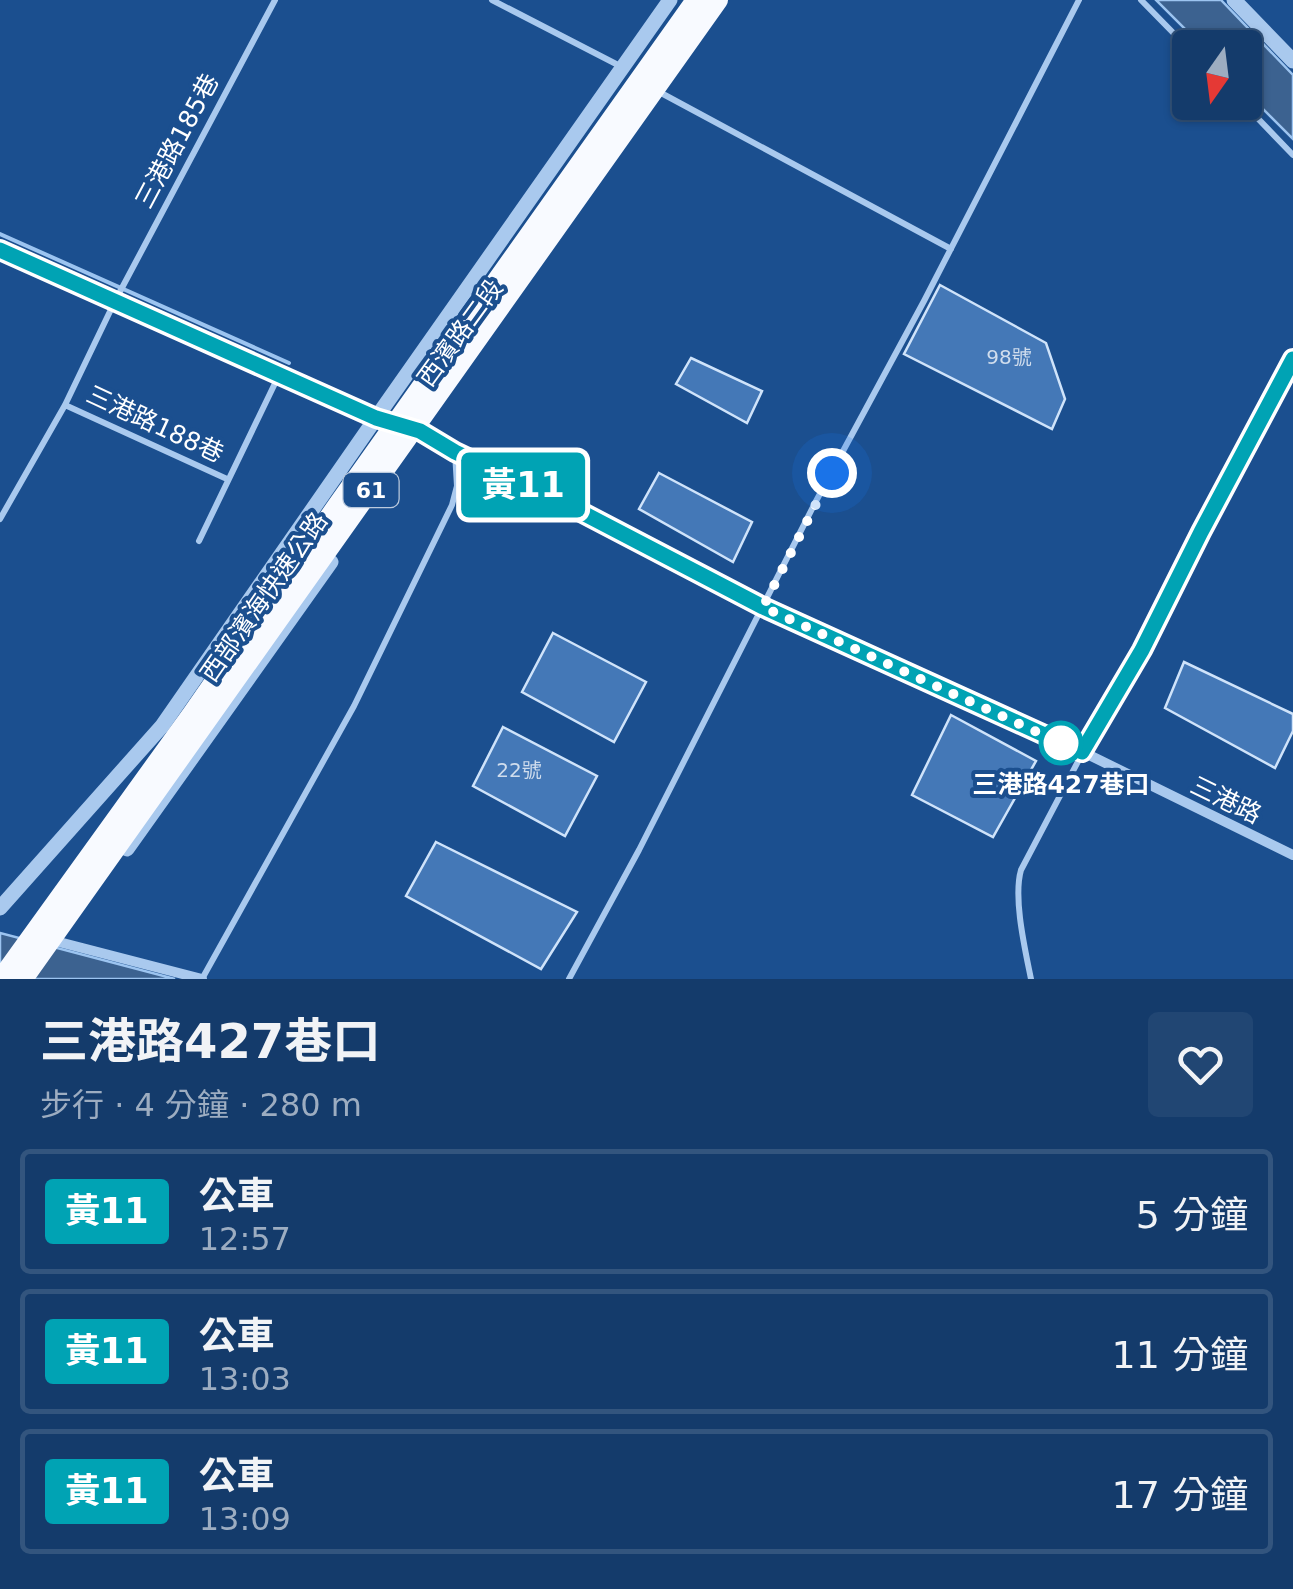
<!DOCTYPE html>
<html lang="zh-TW">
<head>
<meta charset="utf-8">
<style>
	body { margin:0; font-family:"DejaVu Sans","Noto Sans TC",sans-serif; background:#214673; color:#f1f3f6; height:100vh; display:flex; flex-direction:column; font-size:38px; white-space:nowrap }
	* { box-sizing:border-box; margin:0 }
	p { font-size:32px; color:#9dadc1 }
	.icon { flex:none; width:55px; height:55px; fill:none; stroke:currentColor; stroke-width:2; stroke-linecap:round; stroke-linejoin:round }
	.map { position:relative; height:979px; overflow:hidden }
	.panel { display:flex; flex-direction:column; background:#143b6b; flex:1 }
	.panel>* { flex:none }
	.badge { padding:0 20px; border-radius:8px; font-size:35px; line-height:65px }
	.needle { width:65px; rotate:194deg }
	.buttons { position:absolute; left:1172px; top:30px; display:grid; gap:20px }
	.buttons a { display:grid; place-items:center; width:90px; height:90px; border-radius:10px; background:#143b6b; box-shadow:0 2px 8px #0004,0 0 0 2px #33557e; font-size:50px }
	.you { position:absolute; width:50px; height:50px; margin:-25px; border:8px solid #fff; border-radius:50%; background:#1a73e8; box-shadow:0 0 0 15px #1a73e833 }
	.map>.badge { position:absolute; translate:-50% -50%; box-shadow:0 0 0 5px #fff }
	.round { display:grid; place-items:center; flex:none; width:105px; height:105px; border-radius:10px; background:#214673 }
	.summary { display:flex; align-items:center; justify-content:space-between; height:170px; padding:0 40px }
	h1 { font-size:48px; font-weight:700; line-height:75px }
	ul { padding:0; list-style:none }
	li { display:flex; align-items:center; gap:30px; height:125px; margin:0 20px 15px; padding:0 20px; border:5px solid #33557e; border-radius:10px }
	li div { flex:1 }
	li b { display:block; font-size:38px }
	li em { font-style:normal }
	li .badge { min-width:110px; font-weight:700; text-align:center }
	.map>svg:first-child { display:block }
	.water { fill:#3c6290; stroke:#9cc4f0; stroke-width:2.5 }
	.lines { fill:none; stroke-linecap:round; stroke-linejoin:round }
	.stream { stroke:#9cc4f0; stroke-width:4 }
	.building { fill:#4478b7; stroke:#cfe3fa; stroke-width:2.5 }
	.service { stroke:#a9c9ee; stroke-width:6 }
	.minor { stroke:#a9c9ee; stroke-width:10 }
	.tertiary { stroke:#a9c9ee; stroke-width:15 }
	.trunk-bridge { stroke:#f8faff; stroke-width:20 }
	.line-casing { stroke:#fff; stroke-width:22 }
	.line { stroke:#00a3b4; stroke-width:15 }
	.walk { stroke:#fff; stroke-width:10; stroke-dasharray:0 18 }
	.stop-dot { fill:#fff; stroke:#00a3b4; stroke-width:5 }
	.labels { text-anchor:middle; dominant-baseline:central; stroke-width:8; stroke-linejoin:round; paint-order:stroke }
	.number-label { font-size:20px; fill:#d0dded }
	.shield { fill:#1b4f8f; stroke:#bbcadd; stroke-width:2.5 }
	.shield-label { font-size:22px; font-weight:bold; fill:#fff }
	.street-label { font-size:25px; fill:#fff; stroke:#1b4f8f }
	.stop-label { font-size:25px; font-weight:bold; fill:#fff; stroke:#1b4f8f }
</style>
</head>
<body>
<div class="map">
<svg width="1293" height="979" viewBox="0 0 1293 979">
	<rect width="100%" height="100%" fill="#1b4f8f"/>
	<path class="water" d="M1156,0H1221L1293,75V139L1245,91V48L1203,47Z
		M0,933L175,979H0Z"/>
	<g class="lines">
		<path class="stream" d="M0,234L289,363"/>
	</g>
	<path class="building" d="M940,285L1046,343L1065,399L1052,429L904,354Z
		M691,358L762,391L747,423L676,384Z
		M659,473L752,522L733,562L639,509Z
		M553,633L646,682L614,742L522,692Z
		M1184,662L1293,714V731L1275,768L1165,708Z
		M951,715L1036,761L993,837L912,795Z
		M503,727L597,776L565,836L473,786Z
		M436,842L577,912L541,969L406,896Z"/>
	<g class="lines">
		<path class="service" d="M492,0L620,66
			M1141,0L1190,50
			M663,94L951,249
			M1242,102L1293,155
			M65,405L227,479
			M0,519L65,405L115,301L275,0
			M199,541L279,375
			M202,979L354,706L452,505L457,486L455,452
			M569,979L639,850L815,503L924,301L1079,0
			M1031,979C1025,949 1013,898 1021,870L1083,752L1142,650L1201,533L1293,359"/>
		<path class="minor" d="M0,250L378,418
			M414,429L763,607L1083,752L1293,855
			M59,942L202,979"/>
		<path class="tertiary" d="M1234,0L1293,61
			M127,849L331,562
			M0,908L162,726L376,418L670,0"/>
		<path class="trunk-bridge" d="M1,979L192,714L337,506L696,0
			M23,979L718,0"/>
	</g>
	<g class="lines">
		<defs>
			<path id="line" d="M0,250L376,418L420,431L455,452L581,512L763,607L1082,752L1142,650L1201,532L1293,359"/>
		</defs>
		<use href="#line" class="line-casing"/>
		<use href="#line" class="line"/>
		<path class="walk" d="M832,473L763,607L1061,743"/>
	</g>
	<circle class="stop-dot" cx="1061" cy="743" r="20"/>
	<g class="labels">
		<g class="number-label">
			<text x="1009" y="357">98號</text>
			<text x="519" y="770">22號</text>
		</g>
		<rect class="shield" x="343.5" y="473" width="55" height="34" rx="8"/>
		<g class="shield-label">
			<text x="371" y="490">61</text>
		</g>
		<g class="street-label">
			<text transform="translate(177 141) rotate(-62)">三港路185巷</text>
			<text transform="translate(460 333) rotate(-54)">西濱路二段</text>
			<text transform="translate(155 424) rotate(25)">三港路188巷</text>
			<text transform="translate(264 597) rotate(-55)">西部濱海快速公路</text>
			<text transform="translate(1226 800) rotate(26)">三港路</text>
		</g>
		<g class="stop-label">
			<text x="1061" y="784">三港路427巷口</text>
		</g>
	</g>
</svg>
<div class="buttons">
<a><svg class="needle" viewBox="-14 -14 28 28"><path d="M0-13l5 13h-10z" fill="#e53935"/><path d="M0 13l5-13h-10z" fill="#9dadc1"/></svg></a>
</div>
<div class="you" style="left:832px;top:473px"></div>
<b class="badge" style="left:523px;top:485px;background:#00a3b4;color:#fff">黃11</b>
</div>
<section class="panel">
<div class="summary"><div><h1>三港路427巷口</h1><p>步行 · 4 分鐘 · 280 m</p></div><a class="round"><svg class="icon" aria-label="heart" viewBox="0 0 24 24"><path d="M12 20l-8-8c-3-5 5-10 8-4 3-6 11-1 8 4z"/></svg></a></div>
<ul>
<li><span class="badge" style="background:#00a3b4;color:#fff">黃11</span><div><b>公車</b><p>12:57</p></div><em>5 分鐘</em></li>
<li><span class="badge" style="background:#00a3b4;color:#fff">黃11</span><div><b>公車</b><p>13:03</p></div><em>11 分鐘</em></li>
<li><span class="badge" style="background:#00a3b4;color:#fff">黃11</span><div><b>公車</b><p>13:09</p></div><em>17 分鐘</em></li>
</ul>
</section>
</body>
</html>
